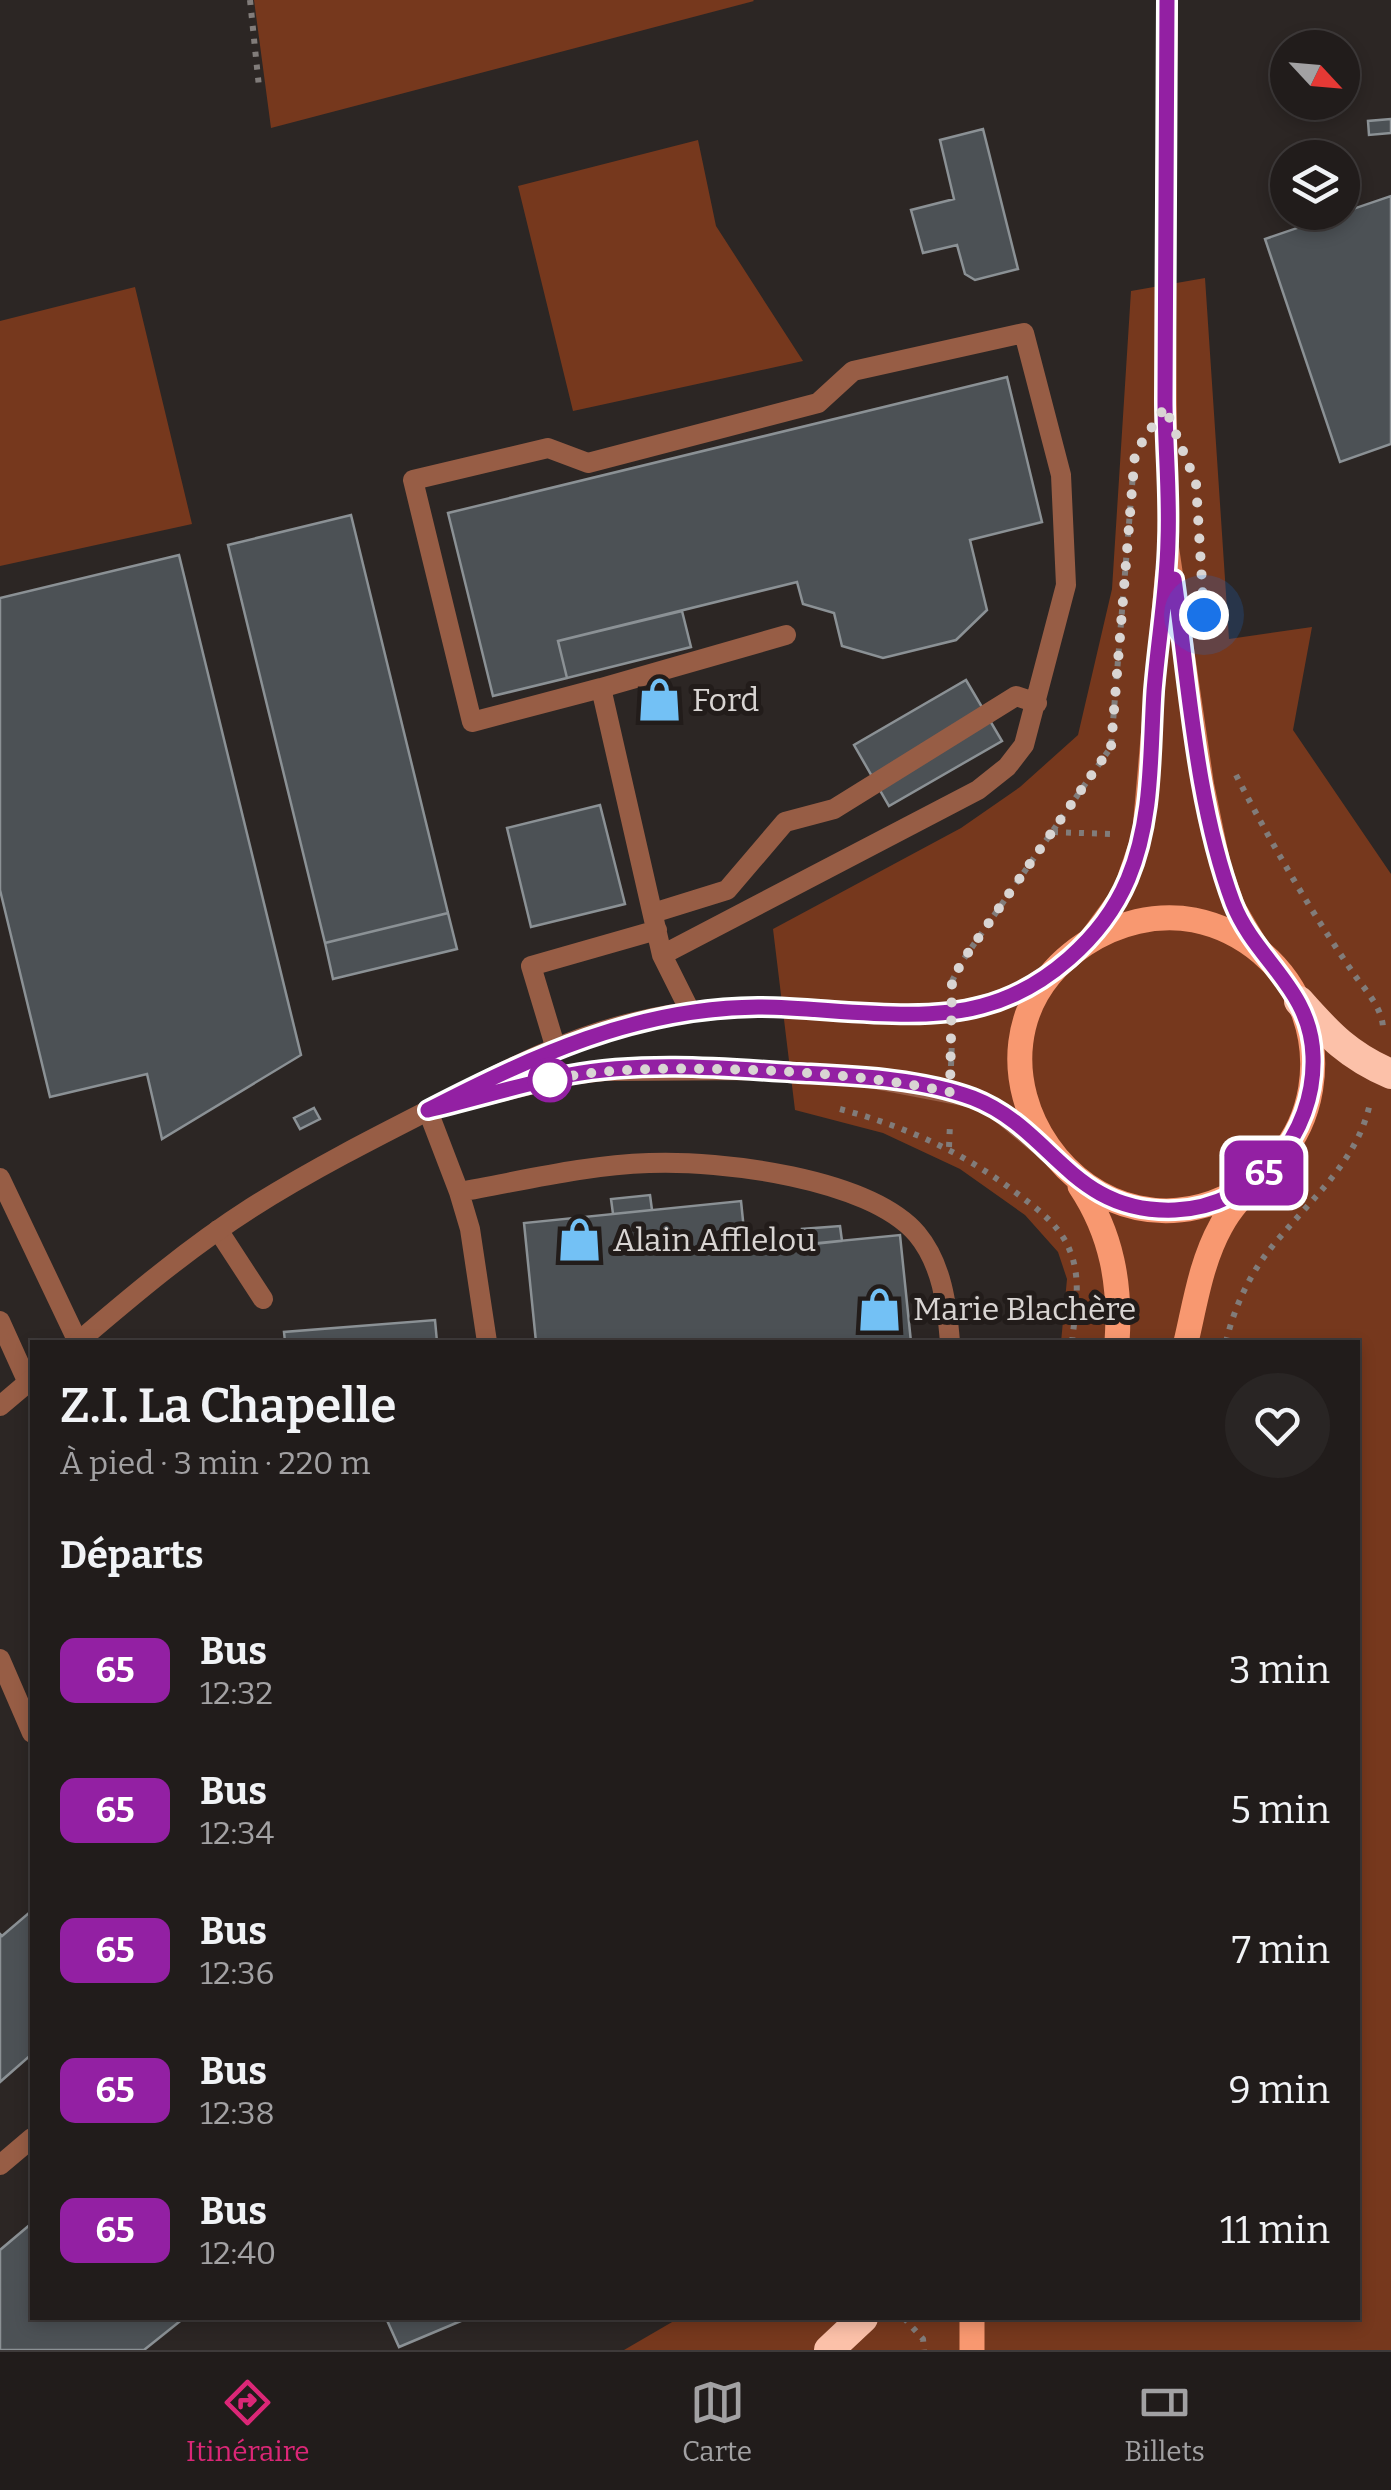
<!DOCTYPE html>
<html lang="fr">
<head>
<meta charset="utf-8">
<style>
	body { margin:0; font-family:Bitter,serif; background:#292524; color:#f1f3f6; height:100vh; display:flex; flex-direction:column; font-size:38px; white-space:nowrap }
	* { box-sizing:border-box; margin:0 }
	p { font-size:32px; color:#a2a1a3 }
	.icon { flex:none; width:55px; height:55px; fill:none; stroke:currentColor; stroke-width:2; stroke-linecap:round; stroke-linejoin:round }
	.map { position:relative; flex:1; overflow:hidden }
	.panel { position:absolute; left:30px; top:1340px; width:1330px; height:980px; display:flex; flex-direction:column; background:#211c1b; border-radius:0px; box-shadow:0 5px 15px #0003,0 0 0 2px #3e3a3a }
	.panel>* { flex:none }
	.badge { padding:0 20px; border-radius:15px; font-size:35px; line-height:65px }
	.needle { width:65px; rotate:116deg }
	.tools { position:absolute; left:1270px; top:30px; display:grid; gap:20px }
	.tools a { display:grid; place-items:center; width:90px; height:90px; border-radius:50%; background:#211c1b; box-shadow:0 5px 15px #0003,0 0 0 2px #3e3a3a; font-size:50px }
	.you { position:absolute; width:50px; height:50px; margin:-25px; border:8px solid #fff; border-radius:50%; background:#1a73e8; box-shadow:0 0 0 15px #1a73e833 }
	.map>.badge { position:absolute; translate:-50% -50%; box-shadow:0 0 0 5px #fff }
	h2 { padding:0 30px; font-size:38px; line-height:90px }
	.round { display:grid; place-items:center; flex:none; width:105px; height:105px; border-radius:52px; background:#292524 }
	.head { display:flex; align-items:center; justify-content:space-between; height:170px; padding:0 30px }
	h1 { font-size:48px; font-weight:600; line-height:75px }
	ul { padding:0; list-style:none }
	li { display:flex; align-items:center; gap:30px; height:140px; padding:0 30px }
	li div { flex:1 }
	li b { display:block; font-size:38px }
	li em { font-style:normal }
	li .badge { min-width:110px; font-weight:700; text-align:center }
	.dock { display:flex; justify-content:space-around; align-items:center; height:140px; border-top:2px solid #3e3a3a; background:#211c1b; font-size:28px; color:#a2a1a3 }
	.dock a { display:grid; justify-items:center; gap:5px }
	.dock .selected { color:#db2777 }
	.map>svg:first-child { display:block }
	.green { fill:#76381d }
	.building { fill:#4c5155; stroke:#8b9195; stroke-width:2.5 }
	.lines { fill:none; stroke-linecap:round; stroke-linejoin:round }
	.path { stroke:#817c7a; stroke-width:6; stroke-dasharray:5 8; stroke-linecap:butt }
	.lane { stroke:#975d45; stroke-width:20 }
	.street { stroke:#975d45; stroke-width:20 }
	.secondary { stroke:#d67a52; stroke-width:20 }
	.primary { stroke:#f89870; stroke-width:25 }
	.highway { stroke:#fcc1a9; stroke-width:30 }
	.line-casing { stroke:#fff; stroke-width:22 }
	.line { stroke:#9320a3; stroke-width:15 }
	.walk { stroke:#d9d5d3; stroke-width:10; stroke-dasharray:0 18 }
	.stop-dot { fill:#fff; stroke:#9320a3; stroke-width:5 }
	.labels { text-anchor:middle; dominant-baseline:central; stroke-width:10; stroke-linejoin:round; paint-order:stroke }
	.poi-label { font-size:32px; fill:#d9d5d3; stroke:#221c1a; text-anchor:start }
</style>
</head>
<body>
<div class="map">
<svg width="1391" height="2350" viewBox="0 0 1391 2350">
	<rect width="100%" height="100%" fill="#2c2624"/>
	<path class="green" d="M254,0H753L754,1L271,128Z
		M698,140L716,226L803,361L573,411L518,186Z
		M1205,278L1229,639L1312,627L1293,730L1391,874V2350H624L679,2318H1358V1342H1061L1067,1279L1058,1252L1025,1215L960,1169L883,1133L795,1110L773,929L961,828L1020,787L1078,735L1112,589L1131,291Z
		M135,287L192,524L0,566V321Z"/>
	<path class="building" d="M1391,119V133L1369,135L1368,121Z
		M983,129L1018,269L975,280L965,274L957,245L923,253L911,210L954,199L940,140Z
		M1391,196V444L1340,462L1265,239Z
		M1007,377L1042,522L970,540L987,610L956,640L883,658L842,646L834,613L803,604L797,582L558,641L567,678L493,696L448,513Z
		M351,515L448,913L325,943L228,545Z
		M179,555L301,1055L162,1139L147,1074L50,1097L0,890V598Z
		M682,611L691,647L567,678L558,641Z
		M966,680L1002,741L889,806L854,745Z
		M600,805L625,904L531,927L507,828Z
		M448,913L457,949L333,979L325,943Z
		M314,1108L320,1119L300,1129L294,1118Z
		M650,1195L652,1210L613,1214L611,1199Z
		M741,1201L746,1250L900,1235L911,1342H536L524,1223Z
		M840,1226L842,1241L803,1245L802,1229Z
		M435,1320L437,1342H275H285L284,1332Z
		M30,1912L32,1915V2054L0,2082V1934L2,1936Z
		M32,2223V2318H184L144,2350H0V2250Z
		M386,2318H468L399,2347Z"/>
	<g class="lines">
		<path class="path" d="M250,0L259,87
			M1236,775C1272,845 1311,912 1356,977C1368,993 1384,1011 1383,1031
			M1053,832L1110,834
			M952,981L963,960L1111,747L1133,474
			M951,1066L952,1039
			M840,1109C907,1127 965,1153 1019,1195C1039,1210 1061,1227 1070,1251C1082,1280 1075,1312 1072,1342
			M949,1147L950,1124
			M1226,1342C1233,1312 1246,1282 1264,1257C1301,1207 1357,1166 1370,1103
			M904,2318L923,2339L924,2350"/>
		<path class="lane" d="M601,688L786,635
			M653,913L727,890L785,822L834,809L1016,696L1037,703
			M662,955L978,790L1007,767L1024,745L1066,585L1061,475L1024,333L853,371L818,403L588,463L548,448L413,480L472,722L601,688L662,955L690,1011
			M556,1049L531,966L657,930
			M428,1111L459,1192L470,1229L487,1342
			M0,1178L78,1342
			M459,1192C522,1181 585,1165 649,1163C720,1160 869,1178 917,1234C942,1264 947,1305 950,1342
			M218,1230L263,1299
			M0,1321L28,1383"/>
		<path class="street" d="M464,1101L570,1075L604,1071L761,1070L864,1077L973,1098L997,1110L1050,1154
			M78,1342C133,1295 190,1247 251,1208C311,1170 374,1138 437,1106C502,1072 567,1037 639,1021C688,1009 739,1006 789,1008C874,1010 973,1031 1046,975
			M0,1406L32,1379
			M0,1659L32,1733
			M0,2165L32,2138"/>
		<path class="secondary" d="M1168,0L1165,224L1168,541L1204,784L1221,866L1235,906L1258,945
			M1089,938L1122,893L1142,835L1165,573"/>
		<path class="primary" d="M1080,1186C1112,1234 1121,1285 1117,1342
			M1186,1342C1195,1304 1201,1262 1221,1226C1235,1199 1260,1180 1279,1157C1313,1118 1321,1062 1304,1014C1287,966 1244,930 1194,920C1156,913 1117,923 1085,944C925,1050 1089,1300 1259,1178
			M972,2318V2350"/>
		<path class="highway" d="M1299,1001C1329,1035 1349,1056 1391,1074
			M829,2350L863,2318"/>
	</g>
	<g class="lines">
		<defs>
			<path id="line" d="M1167,0C1166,133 1165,266 1165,400C1165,447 1170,494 1168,541C1167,591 1158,641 1154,691C1150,754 1153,820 1128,879C1103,938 1044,990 982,1006C918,1024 825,1007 758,1007C636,1008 533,1056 428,1110C475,1099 522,1084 569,1075C643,1061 724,1068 799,1073C856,1076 919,1078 973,1098C1053,1129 1071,1214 1175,1210C1255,1207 1316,1135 1313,1056C1311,988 1255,960 1233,903C1196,804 1189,684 1174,579"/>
		</defs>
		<use href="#line" class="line-casing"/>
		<use href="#line" class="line"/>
		<path class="walk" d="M550,1080L544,1081C602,1068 661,1068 720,1069C798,1071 874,1076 950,1092L952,981L963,960L1111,747L1135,453L1165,407L1196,483L1204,615"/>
	</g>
	<defs>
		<symbol id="shop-bare" viewBox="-9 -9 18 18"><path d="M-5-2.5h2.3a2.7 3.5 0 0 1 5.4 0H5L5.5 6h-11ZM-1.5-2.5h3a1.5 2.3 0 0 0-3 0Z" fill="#73c1f5" stroke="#221c1a" stroke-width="2.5" paint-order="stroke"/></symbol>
	</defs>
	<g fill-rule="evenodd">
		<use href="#shop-bare" x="628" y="668" width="63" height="63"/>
		<use href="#shop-bare" x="548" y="1208" width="63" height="63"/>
		<use href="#shop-bare" x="848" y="1278" width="63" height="63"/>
	</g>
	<circle class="stop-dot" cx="550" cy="1080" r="20"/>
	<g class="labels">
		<g class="poi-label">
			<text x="692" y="700">Ford</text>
			<text x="613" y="1240">Alain Afflelou</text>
			<text x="913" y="1309">Marie Blachère</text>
		</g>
	</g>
</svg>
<div class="tools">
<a><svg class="needle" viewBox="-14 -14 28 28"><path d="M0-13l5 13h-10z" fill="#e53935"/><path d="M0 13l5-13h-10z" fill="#a2a1a3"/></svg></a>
<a><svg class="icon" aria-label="layers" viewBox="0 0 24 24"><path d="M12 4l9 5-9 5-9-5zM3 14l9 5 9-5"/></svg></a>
</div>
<div class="you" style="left:1204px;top:615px"></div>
<b class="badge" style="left:1264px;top:1173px;background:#9320a3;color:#fff">65</b>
<section class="panel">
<div class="head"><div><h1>Z.I. La Chapelle</h1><p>À pied · 3 min · 220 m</p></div><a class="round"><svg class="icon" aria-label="heart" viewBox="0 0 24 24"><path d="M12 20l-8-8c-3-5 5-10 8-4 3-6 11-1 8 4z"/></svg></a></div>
<h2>Départs</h2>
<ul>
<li><span class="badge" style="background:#9320a3;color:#fff">65</span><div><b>Bus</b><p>12:32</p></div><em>3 min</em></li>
<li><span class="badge" style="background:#9320a3;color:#fff">65</span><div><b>Bus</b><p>12:34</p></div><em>5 min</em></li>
<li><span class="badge" style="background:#9320a3;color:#fff">65</span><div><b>Bus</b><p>12:36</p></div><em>7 min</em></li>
<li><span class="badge" style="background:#9320a3;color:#fff">65</span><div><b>Bus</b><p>12:38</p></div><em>9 min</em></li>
<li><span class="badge" style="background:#9320a3;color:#fff">65</span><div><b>Bus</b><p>12:40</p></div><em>11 min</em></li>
</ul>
</section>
</div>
<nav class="dock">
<a class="selected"><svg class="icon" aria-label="directions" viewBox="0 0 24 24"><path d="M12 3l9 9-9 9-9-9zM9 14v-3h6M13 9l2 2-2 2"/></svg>Itinéraire</a>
<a><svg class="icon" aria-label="map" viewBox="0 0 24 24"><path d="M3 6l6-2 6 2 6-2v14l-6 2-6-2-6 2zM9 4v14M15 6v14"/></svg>Carte</a>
<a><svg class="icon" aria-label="tickets" viewBox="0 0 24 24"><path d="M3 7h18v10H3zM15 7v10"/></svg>Billets</a>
</nav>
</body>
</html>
